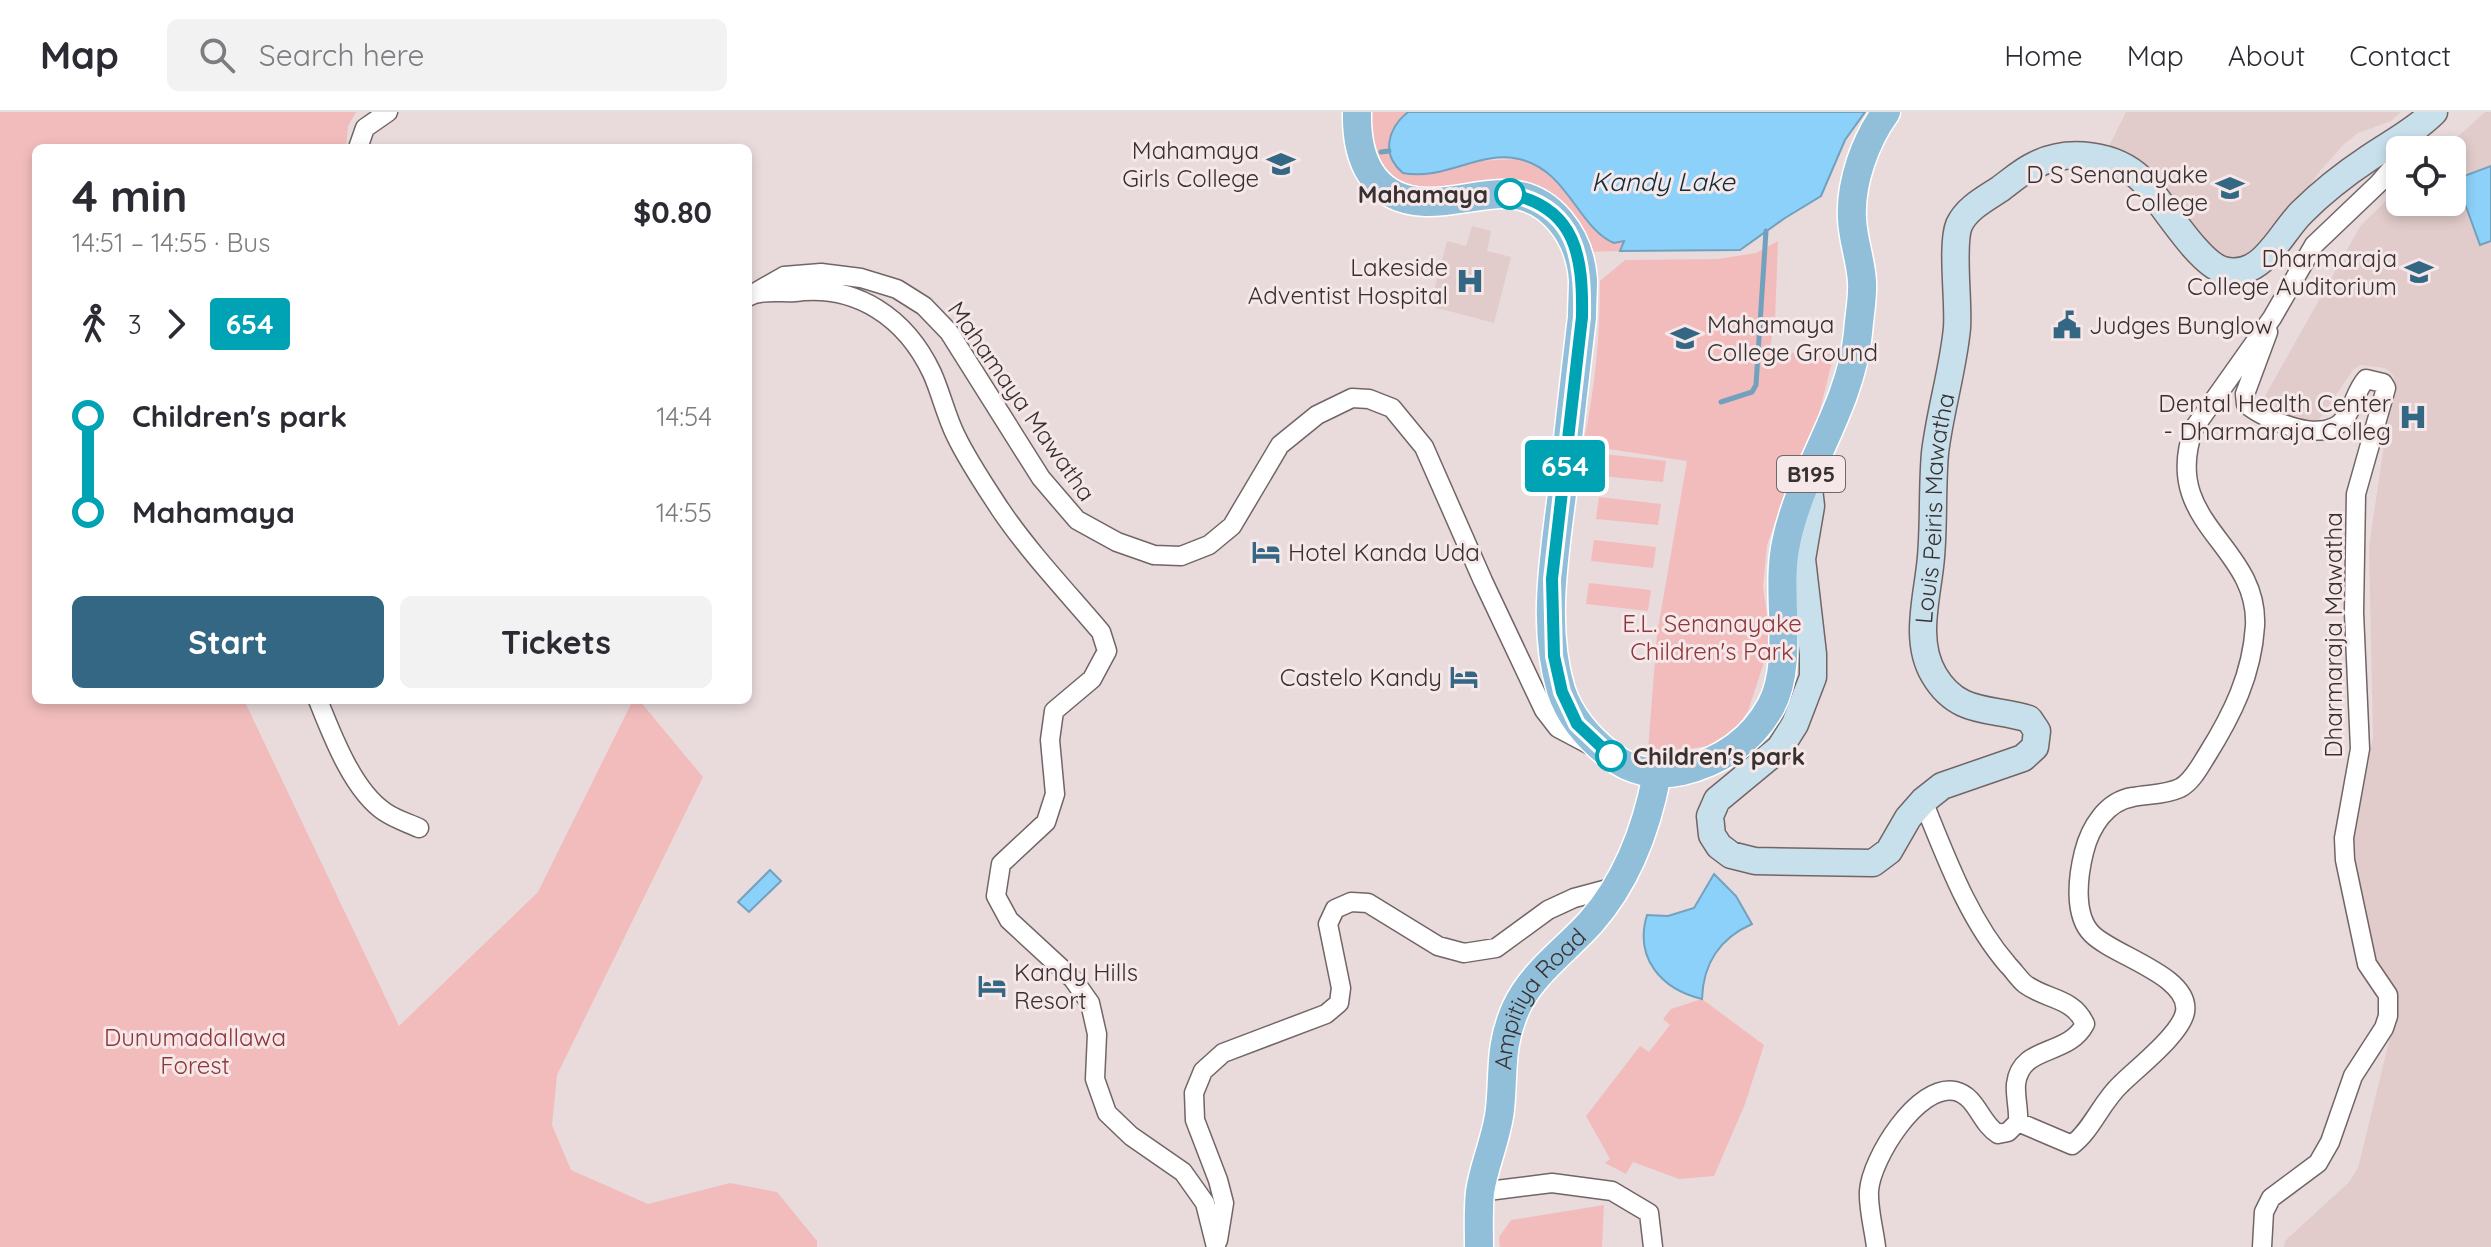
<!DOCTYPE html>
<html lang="en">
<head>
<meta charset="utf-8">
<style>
	body { margin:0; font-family:Quicksand,sans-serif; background:#f2f2f3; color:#2b2b33; height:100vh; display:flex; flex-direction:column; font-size:30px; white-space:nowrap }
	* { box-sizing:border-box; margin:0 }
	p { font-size:26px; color:#7c7c81 }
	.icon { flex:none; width:44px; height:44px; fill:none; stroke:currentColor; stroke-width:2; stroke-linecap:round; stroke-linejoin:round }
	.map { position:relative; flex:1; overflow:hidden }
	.panel { position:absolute; left:32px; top:32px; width:720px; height:560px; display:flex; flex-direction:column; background:#fff; border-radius:12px; box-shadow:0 4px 12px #0003 }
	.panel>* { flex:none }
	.badge { padding:0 16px; border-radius:6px; font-size:28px; line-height:52px }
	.fabs { position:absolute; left:2386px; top:24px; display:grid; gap:16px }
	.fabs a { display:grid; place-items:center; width:80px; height:80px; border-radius:12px; background:#fff; box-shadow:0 4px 12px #0003; font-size:40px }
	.map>.badge { position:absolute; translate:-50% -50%; box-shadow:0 0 0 4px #fff }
	.legs { display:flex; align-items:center; gap:12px; height:88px; padding:0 40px; font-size:26px }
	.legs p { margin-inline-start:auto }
	.headline { display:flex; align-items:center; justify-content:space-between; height:136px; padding:0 40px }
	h1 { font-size:44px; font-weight:700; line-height:60px }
	.primary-button { display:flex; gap:16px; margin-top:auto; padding:16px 40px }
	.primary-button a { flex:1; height:92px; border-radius:12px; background:#346784; color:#fff; font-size:32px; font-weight:700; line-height:92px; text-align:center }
	.primary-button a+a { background:#f2f2f3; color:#2b2b33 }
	ul { padding:0 40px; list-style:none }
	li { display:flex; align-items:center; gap:28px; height:96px; font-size:30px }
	li i { display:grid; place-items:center; width:12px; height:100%; margin:0 10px; background:currentColor }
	li i::after { content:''; width:20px; height:20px; margin:-10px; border:6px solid; border-radius:50%; background:#fff }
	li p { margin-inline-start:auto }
	li:first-child i { background:linear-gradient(#0000 50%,currentColor 0) }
	li:last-child i { background:linear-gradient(currentColor 50%,#0000 0) }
	header { display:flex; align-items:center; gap:48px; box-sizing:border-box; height:112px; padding:0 40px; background:#fff; border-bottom:2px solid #e1e1e2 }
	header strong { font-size:38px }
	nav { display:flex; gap:44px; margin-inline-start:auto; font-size:28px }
	.search { width:560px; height:72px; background:#f2f2f3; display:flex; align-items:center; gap:20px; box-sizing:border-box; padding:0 28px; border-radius:12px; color:#7c7c81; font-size:30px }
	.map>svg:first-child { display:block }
	.built { fill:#e1cccb }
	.green { fill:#f2bcbc }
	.water { fill:#8cd1fa; stroke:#72a1be; stroke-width:2 }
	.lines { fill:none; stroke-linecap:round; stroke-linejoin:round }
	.stream { stroke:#72a1be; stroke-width:5 }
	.street-casing { stroke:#716565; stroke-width:21 }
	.secondary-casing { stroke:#716565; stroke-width:29 }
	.primary-casing { stroke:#fff; stroke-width:31 }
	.street { stroke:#fff; stroke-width:18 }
	.secondary { stroke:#c8dfec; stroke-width:26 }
	.primary { stroke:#91bfd9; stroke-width:28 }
	.line-1-casing { stroke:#fff; stroke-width:18 }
	.line-1 { stroke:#00a3b4; stroke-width:12 }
	.stop-1-dot { fill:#fff; stroke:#00a3b4; stroke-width:4 }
	.labels { text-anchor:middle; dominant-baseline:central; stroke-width:6; stroke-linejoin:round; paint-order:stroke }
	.shield { fill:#f6e8e8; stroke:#706868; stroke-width:2 }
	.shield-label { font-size:22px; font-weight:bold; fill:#373131 }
	.poi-label { font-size:24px; fill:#373131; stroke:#f6e8e8; text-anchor:end }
	.stop-label { font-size:24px; font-weight:bold; fill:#373131; stroke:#f6e8e8; text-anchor:end }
	.street-label { font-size:24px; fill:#373131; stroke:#f6e8e8 }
	.park-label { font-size:24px; fill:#8f363c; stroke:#f6e8e8 }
	.water-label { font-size:26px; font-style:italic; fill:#0d2d3e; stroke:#f6e8e8 }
</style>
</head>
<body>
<header>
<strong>Map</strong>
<div class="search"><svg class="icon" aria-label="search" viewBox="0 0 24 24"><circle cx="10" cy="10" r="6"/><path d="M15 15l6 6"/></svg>Search here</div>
<nav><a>Home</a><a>Map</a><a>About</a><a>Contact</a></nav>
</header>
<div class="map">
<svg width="2491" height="1135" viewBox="0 0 2491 1135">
	<rect width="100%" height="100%" fill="#e9dbdb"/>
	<path class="built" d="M2126,0H2401L2391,9L2358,21L2344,32L2320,59L2287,106L2248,144L2232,149H2222L2107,38Z
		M2485,0H2491V1135H2284L2285,1129L2349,1070L2358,1056L2391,921L2352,735L2373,625L2369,435L2394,264L2385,256L2360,253L2353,258L2316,312L2306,319L2260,293L2361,113L2400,76V90H2452V38H2443Z
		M1472,114L1491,119L1487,139L1511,145L1494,211L1430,194L1447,129L1466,134Z"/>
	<path class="green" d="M0,0H356L348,14L346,36H36V588H244L399,914L538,780L633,588H639L703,665L557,963L552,1013L571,1058L648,1092L730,1071L777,1080L817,1129V1135H0Z
		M1367,0H1408C1393,12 1384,37 1394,54H1456L1477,49L1518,47L1541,57L1564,76L1596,120L1624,129L1619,139L1584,140L1571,109L1444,80L1406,78L1375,56Z
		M1778,129L1775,208L1769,240L1834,242L1817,310L1786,379L1767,433L1763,475L1771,529L1748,599L1735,618L1708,634L1669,640L1648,637L1657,522L1687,349L1583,333C1595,278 1600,225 1600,169L1625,148L1718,147L1756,141Z
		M1604,342L1666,349L1663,370L1601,364Z
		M1599,385L1661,392L1658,413L1596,407Z
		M1594,428L1656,435L1653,456L1591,449Z
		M1589,471L1651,478L1648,499L1586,492Z
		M1702,887L1764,933L1745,992L1714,1064L1679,1067L1633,1050L1626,1062L1605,1051L1610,1047L1586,1004L1640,934L1649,940L1670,913L1663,907L1671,897Z
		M1604,1093L1602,1135H1500L1499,1125L1511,1108Z"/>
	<path class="water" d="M1408,0H1865L1845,28L1821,84L1785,106L1740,138L1620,139L1624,129L1614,131C1578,116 1568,58 1519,47C1480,38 1444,69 1403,61C1381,43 1387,17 1408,0Z
		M2491,54V129L2480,133L2456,67Z
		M770,758L781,769L749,800L738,790Z
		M1714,762L1736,784L1752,812C1720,826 1703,852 1702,887C1661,877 1634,846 1647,803L1668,804L1694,796Z"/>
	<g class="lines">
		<path class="stream" d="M1381,40L1389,39
			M1721,290L1752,280L1756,273L1766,119"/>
		<defs>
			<path id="street" d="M358,36L365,16L388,0
				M756,180L784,164L821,161L861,166L897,177L924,194L949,220L1041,366L1077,408L1117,430L1154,443L1181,444L1209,433L1232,414L1280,333L1317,303L1352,286L1369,287L1392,296L1424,335L1483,469L1544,598L1558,616L1592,634
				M748,185C759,177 781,181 795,180C857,172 906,206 932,261C941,281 946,304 956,324C968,349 985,374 1000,397C1029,440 1068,481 1101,520L1107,539L1092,567L1054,599L1050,628L1055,682L1046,710L1001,752L996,784L1009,808L1073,867L1090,891L1097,922L1095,967L1107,1001L1131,1024L1183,1060L1205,1091L1216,1135
				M318,588C332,623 353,679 385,700C395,707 408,711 419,716
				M2018,1010L2072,1033C2092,1018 2102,989 2121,972C2137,956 2181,922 2185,900C2191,864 2114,844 2092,822C2073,803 2078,764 2084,740C2090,716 2106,689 2133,685C2149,682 2165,683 2180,676C2192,670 2200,654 2207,643C2232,603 2252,563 2255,514C2259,432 2159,412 2194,316L2272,206L2314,133L2379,71L2400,47
				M1480,1080L1552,1071L1612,1079L1649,1101L1653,1135
				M1218,1128L1224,1091L1218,1068L1195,1008L1194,981L1203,959L1223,941L1326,902L1339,891L1341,876L1328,812L1335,797L1351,790L1368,791L1438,834L1464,841L1496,836L1548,798L1574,786L1619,774
				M1876,1135C1874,1117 1868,1097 1869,1079C1871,1047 1918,971 1955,979C1977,984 1980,1011 1998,1022L2008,1020L2018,1010C2019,998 2015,984 2016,972C2021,932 2068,945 2085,912C2073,885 2046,888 2025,872C2019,867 2014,859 2008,853C1968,807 1946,745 1923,689
				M2262,1135L2264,1100L2271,1086L2318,1051L2330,1030L2353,964L2384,916L2388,904V883L2367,852L2345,748L2344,726L2360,637L2354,501L2356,382L2386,276L2383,271L2366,267C2356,278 2354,294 2345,306C2325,334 2267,309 2246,292L2245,282L2268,220"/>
			<g id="secondary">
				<path id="s1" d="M1808,368L1811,394L1802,447L1813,542V565L1795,612L1780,636L1717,688L1710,704L1712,723L1719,734L1731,743L1755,749L1873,751L1889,739L1908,706L1923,689L1942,674L2023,646L2035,635L2037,619L2029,607C1991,595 1958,604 1934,563C1913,528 1928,483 1931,445C1934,410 1932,376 1935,341C1940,299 1953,258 1957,216C1959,190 1951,133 1959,113C1967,96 1985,87 2000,77C2011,69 2022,59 2035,53C2068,36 2116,42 2142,68C2162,90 2198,151 2223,158C2262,169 2280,121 2302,100C2322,80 2345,62 2369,46C2391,31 2415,19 2434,0"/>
			</g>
			<g id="primary">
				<path d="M1357,0C1356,46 1372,88 1425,90C1452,91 1478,82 1504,82C1551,82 1580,125 1583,168C1583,180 1582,193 1582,205C1575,264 1568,323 1562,382C1554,446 1542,515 1561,578C1570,605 1588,626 1610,643C1630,659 1656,665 1682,659C1720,650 1752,629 1771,594C1795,549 1775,481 1786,431C1801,357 1850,298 1858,221C1859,205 1863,186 1862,170C1861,149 1853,129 1852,107C1850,71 1865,29 1886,0"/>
				<path id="s2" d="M1479,1135C1479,1117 1478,1098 1480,1080C1484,1052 1497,1026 1500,997C1504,959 1499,934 1516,896C1532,861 1566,838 1591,810C1628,768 1647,715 1657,662"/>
			</g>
		</defs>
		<use href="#street" class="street-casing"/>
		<use href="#secondary" class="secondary-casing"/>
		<use href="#primary" class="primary-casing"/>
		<use href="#street" class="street"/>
		<use href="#secondary" class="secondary"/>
		<use href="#primary" class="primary"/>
	</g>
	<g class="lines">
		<defs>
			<path id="line-1" d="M1510,82C1577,96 1583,146 1582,205L1552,467L1554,544L1562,580L1577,612L1611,644"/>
		</defs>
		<use href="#line-1" class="line-1-casing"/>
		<use href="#line-1" class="line-1"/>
	</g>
	<defs>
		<symbol id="school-bare" viewBox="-9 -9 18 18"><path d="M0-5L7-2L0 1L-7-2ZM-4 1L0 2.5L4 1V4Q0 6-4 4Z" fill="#346784" stroke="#f6e8e8" stroke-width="2.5" paint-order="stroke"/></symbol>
		<symbol id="hospital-bare" viewBox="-9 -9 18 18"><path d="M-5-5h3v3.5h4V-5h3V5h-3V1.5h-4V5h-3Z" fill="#346784" stroke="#f6e8e8" stroke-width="2.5" paint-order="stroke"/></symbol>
		<symbol id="civic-bare" viewBox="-9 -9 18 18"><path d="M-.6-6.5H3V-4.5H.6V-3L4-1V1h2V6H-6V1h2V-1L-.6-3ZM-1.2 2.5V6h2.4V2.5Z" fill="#346784" stroke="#f6e8e8" stroke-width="2.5" paint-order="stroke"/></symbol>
		<symbol id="hotel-bare" viewBox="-9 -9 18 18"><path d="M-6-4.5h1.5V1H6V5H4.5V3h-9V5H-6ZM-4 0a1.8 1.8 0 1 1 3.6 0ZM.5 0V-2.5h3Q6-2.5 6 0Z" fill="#346784" stroke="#f6e8e8" stroke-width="2.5" paint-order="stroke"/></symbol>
	</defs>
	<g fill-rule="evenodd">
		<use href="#school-bare" x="1261" y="32" width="40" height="40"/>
		<use href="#school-bare" x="2210" y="56" width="40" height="40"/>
		<use href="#school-bare" x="2399" y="140" width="40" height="40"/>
		<use href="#hospital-bare" x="1450" y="149" width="40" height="40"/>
		<use href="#civic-bare" x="2047" y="193" width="40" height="40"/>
		<use href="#school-bare" x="1665" y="206" width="40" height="40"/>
		<use href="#hospital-bare" x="2393" y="285" width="40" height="40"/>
		<use href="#hotel-bare" x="1246" y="420" width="40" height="40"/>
		<use href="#hotel-bare" x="1444" y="545" width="40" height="40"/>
		<use href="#hotel-bare" x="972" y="854" width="40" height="40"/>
	</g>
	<g class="stop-1-dot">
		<circle cx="1510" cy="82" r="14"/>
		<circle cx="1611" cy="644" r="14"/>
	</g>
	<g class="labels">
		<rect class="shield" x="1777" y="344" width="68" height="36" rx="6"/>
		<g class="shield-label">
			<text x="1811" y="362">B195</text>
		</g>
		<g class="poi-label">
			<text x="1259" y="38">Mahamaya<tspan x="1259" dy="28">Girls College</tspan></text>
			<text x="2208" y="62">D S Senanayake<tspan x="2208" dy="28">College</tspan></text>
			<text x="2397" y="146">Dharmaraja<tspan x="2397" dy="28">College Auditorium</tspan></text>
			<text x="1448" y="155">Lakeside<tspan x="1448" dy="28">Adventist Hospital</tspan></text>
			<text x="1707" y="212" text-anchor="start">Mahamaya<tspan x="1707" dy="28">College Ground</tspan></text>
			<text x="2089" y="213" text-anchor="start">Judges Bunglow</text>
			<text x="2391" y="291">Dental Health Center<tspan x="2391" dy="28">- Dharmaraja Colleg</tspan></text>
			<text x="1288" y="440" text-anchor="start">Hotel Kanda Uda</text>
			<text x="1442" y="565">Castelo Kandy</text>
			<text x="1014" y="860" text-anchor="start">Kandy Hills<tspan x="1014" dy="28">Resort</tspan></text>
		</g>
		<g class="stop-label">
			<text x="1488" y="82">Mahamaya</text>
			<text x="1633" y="644" text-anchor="start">Children's park</text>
		</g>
		<g class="street-label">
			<text transform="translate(1022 289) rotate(55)">Mahamaya Mawatha</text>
			<text stroke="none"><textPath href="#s1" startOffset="1082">Louis Peiris Mawatha</textPath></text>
			<text transform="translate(2333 523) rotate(-90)">Dharmaraja Mawatha</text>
			<text stroke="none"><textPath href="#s2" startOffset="262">Ampitiya Road</textPath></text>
		</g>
		<g class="park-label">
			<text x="1712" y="511">E.L. Senanayake<tspan x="1712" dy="28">Children's Park</tspan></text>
			<text x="195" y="925">Dunumadallawa<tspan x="195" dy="28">Forest</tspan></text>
		</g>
		<g class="water-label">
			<text x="1663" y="69">Kandy Lake</text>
		</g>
	</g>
</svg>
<div class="fabs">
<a><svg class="icon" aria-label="locate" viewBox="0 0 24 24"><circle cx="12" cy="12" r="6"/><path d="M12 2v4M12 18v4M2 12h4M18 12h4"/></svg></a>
</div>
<b class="badge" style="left:1565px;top:354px;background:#00a3b4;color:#fff">654</b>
<section class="panel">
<div class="headline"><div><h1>4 min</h1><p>14:51 – 14:55 · Bus</p></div><b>$0.80</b></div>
<div class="legs"><svg class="icon" aria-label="walk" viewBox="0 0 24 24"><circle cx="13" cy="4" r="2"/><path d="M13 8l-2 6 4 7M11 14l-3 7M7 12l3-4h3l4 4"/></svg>3<svg class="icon" aria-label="forward" viewBox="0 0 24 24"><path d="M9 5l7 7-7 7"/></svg><b class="badge" style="background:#00a3b4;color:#fff">654</b></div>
<ul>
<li><i style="color:#00a3b4"></i><b>Children's park</b><p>14:54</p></li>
<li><i style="color:#00a3b4"></i><b>Mahamaya</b><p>14:55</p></li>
</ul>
<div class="primary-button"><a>Start</a><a>Tickets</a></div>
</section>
</div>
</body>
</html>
